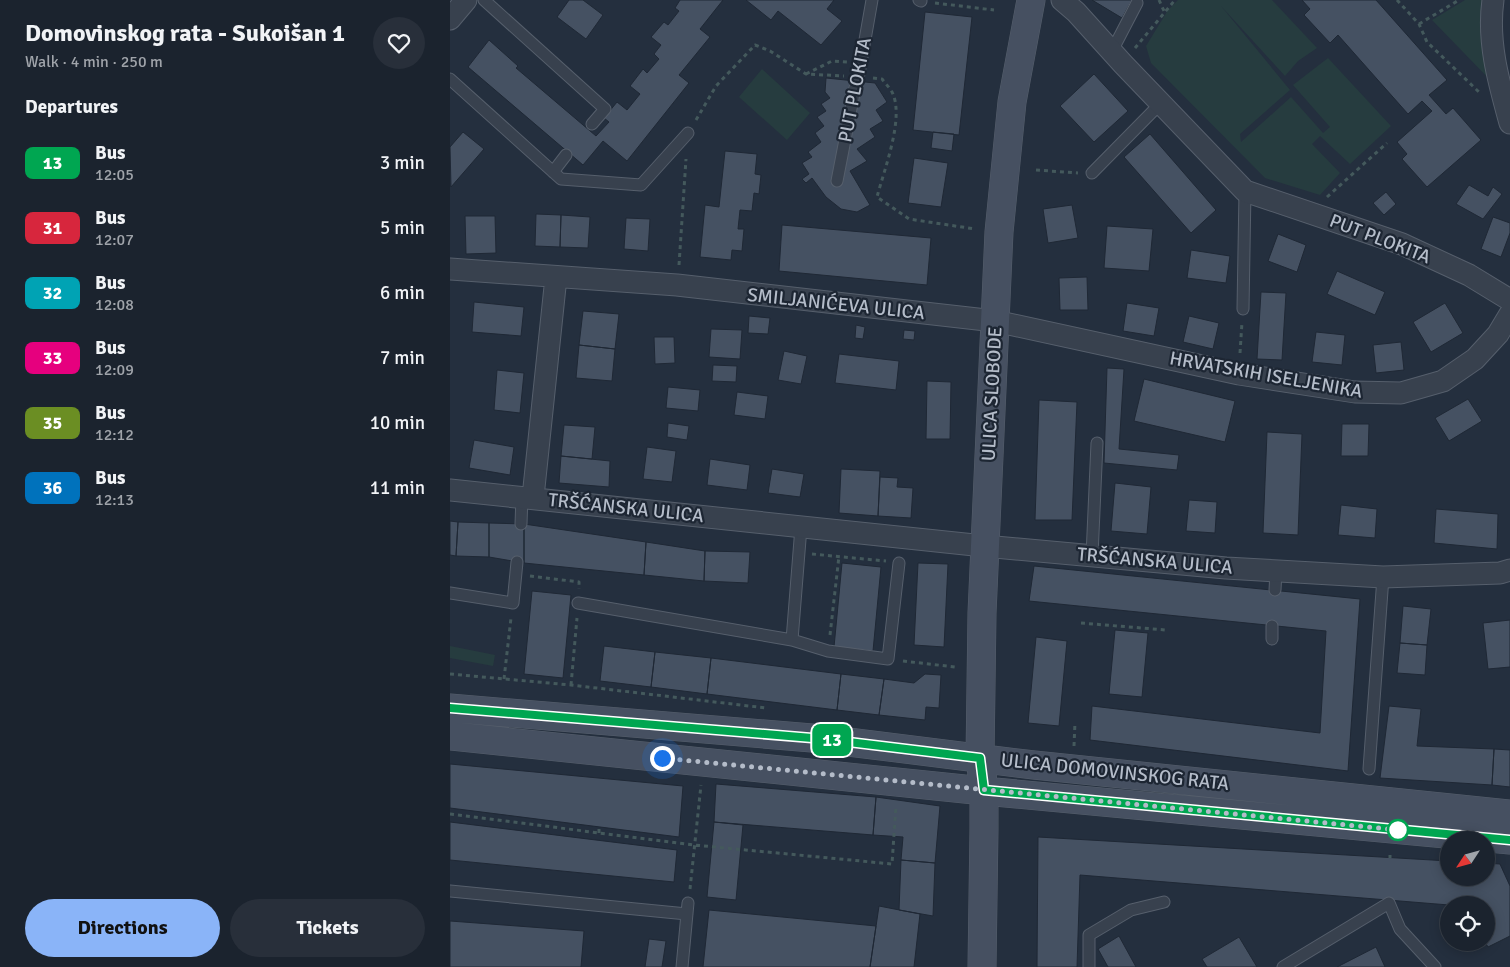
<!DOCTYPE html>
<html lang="en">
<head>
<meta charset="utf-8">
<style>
	body { margin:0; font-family:Signika,sans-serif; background:#282f3a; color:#f1f3f6; height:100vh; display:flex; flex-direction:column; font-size:19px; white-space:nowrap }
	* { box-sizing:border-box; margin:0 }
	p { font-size:16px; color:#a0a4aa }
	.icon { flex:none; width:28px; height:28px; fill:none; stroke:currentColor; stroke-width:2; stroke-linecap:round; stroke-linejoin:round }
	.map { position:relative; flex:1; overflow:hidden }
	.sheet { display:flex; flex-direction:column; background:#1b232e; width:450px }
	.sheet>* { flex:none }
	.badge { padding:0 10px; border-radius:8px; font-size:18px; line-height:32px }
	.needle { width:32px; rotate:234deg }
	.buttons { position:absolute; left:990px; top:831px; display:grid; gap:10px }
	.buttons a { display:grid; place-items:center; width:55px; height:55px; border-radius:50%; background:#1b232e; box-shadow:0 2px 12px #0003,0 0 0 1px #39404a; font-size:25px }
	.you { position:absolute; width:25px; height:25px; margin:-12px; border:4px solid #fff; border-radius:50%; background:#1a73e8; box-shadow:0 0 0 8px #1a73e833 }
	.map>.badge { position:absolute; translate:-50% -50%; box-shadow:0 0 0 2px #fff }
	h2 { padding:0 25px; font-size:19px; line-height:45px }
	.round { display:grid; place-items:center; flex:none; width:52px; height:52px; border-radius:26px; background:#282f3a }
	.summary { display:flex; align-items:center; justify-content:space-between; height:85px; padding:0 25px }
	h1 { font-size:24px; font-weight:800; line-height:38px }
	.primary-button { display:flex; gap:10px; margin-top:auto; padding:10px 25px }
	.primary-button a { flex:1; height:58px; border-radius:30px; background:#8ab4f8; color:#111; font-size:20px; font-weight:800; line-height:58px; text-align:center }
	.primary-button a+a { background:#282f3a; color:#f1f3f6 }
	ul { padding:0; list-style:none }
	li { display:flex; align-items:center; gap:15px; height:65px; padding:0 25px }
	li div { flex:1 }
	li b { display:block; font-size:19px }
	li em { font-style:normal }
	li .badge { min-width:55px; font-weight:700; text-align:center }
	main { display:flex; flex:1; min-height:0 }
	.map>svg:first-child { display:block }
	.green { fill:#263c3f }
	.building { fill:#455162; stroke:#1f2835 }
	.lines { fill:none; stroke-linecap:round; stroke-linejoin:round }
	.lane-casing { stroke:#565f6c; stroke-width:13 }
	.street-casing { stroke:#565f6c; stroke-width:23 }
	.secondary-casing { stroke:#565f6c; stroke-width:29 }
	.path { stroke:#44595c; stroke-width:3; stroke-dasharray:4 4; stroke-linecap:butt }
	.lane { stroke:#38414e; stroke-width:11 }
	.street { stroke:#38414e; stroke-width:21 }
	.secondary { stroke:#465061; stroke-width:28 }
	.lane-bridge-casing { stroke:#565f6c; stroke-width:13; stroke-linecap:butt }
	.lane-bridge { stroke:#38414e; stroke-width:11 }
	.line-casing { stroke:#fff; stroke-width:11 }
	.line { stroke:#00a651; stroke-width:8 }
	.walk { stroke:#b4bcc9; stroke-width:5; stroke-dasharray:0 9 }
	.stop-dot { fill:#fff; stroke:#00a651; stroke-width:2.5 }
	.labels { text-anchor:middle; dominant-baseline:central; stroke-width:4.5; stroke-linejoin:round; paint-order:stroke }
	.street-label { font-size:19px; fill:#b4bcc9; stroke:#1d2633 }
</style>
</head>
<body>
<main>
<section class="sheet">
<div class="summary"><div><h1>Domovinskog rata - Sukoišan 1</h1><p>Walk · 4 min · 250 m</p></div><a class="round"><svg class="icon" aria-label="heart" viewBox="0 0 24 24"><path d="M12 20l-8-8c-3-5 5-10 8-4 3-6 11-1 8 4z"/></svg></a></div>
<h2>Departures</h2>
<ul>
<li><span class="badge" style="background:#00a651;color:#fff">13</span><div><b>Bus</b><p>12:05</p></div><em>3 min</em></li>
<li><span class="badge" style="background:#d7263d;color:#fff">31</span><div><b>Bus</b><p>12:07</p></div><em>5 min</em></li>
<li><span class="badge" style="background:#00a3b4;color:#fff">32</span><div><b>Bus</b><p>12:08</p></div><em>6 min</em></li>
<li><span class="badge" style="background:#e6007e;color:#fff">33</span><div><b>Bus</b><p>12:09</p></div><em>7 min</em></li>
<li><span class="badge" style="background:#6b8e23;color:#fff">35</span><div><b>Bus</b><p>12:12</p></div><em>10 min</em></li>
<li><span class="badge" style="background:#0072bc;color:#fff">36</span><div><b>Bus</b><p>12:13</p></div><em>11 min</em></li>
</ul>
<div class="primary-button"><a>Directions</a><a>Tickets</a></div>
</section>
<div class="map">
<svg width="1060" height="967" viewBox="0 0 1060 967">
	<rect width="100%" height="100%" fill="#242f3e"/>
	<path class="green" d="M728,0H822L867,48L848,61L835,76L771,6L840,90L790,134L791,142L841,97L873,133L880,127L843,85L878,58L941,126L900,164L870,136L862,144L890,173L870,195L815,178L701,63L696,46L718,10Z
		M1015,0H1037L1044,84L982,20Z
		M312,69L360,113L337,140L289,97Z
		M0,646L45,655L43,666L0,658Z"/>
	<path class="building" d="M119,0H133L153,15L136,39L107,17Z
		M230,0H273L250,29L260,37L229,75L239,83L177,161L153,141L133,165L18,67L39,40L68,66L66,68L146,136L159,122L154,118L167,102L177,110L190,94L180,86L193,69L197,73L209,59L204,54L211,45L201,37L214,22L218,25L229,11L225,8Z
		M296,0H384L377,9L392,21L371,45L328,11L321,20Z
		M642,0H682L672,18Z
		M852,0H926L997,80L979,95L996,114L1003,108L1031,140L977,187L952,159L957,154L947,142L982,111L972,101L958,114L888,35L880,43L854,15L860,9Z
		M475,12L522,17L509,135L463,130Z
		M644,74L678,111L644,142L610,106Z
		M376,78L425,83L437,102L426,110L433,121L420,129L425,137L407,149L417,161L400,171L420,205L407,212L391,209L376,197L362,178L356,183L352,179L359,174L352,163L362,157L358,152L371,142L365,133L374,126L367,117L376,111L371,104L380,98L375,92Z
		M13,132L34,149L1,187L0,147Z
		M483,132L504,134L502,151L481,148Z
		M700,134L766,210L741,233L674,157Z
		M275,151L307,154L305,174L311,175L309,194L304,193L302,211L290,210L288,229H294L292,251L282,250L281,260L250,257L255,205L269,207Z
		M464,158L498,163L491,207L458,203Z
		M1019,185L1038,196L1043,187L1052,194L1033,219L1006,204Z
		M936,192L946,204L934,215L923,203Z
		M622,205L628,238L598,243L593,209Z
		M86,214L111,215L110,247L85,246Z
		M111,215L140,217L138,248L110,247Z
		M15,216H45L46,253L16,254Z
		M1043,217L1060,223V233L1051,257L1031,249Z
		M176,218L200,219L198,251L174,249Z
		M332,225L481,238L477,285L329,271Z
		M657,226L703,229L699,271L654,268Z
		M828,234L856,245L847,272L818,261Z
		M741,250L780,256L776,283L737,278Z
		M887,271L935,292L925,315L877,294Z
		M637,277L638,310H610L609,278Z
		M811,292L836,293L832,360L807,359Z
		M24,302L74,307L71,336L22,332Z
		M677,303L709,308L704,336L673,331Z
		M995,303L1013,333L981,352L963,322Z
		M133,311L169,314L165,349L129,345Z
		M299,316L320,318L318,334L298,333Z
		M739,316L769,323L763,349L733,342Z
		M406,325L415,327L413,339L405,338Z
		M261,329L292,330L290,359L259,357Z
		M454,330L465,331L464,340L453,339Z
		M866,332L895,335L892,365L862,362Z
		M204,337H224L225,363L205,364Z
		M951,342L954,370L926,373L923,345Z
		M129,345L165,349L162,381L126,378Z
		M334,351L357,356L351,384L328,380Z
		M389,354L449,361L446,390L385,383Z
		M263,365L287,366L286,382L262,381Z
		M657,368L674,369L669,449L729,455L727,470L654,463Z
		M47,370L74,373L70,413L44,410Z
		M694,379L785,401L775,442L684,421Z
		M477,381L501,382L500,439H476Z
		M218,387L250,390L248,411L216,408Z
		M287,392L318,396L315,419L284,415Z
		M1018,399L1032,421L999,441L985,418Z
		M589,400L627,402L622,520H585Z
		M218,423L239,426L237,440L217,437Z
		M892,424H919L918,456H891Z
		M114,425L145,427L142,459L111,456Z
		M817,432L852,434L848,535L813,533Z
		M24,440L64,447L60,475L19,468Z
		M197,447L226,451L222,482L193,479Z
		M111,456L160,461L159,487L109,483Z
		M260,459L300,465L297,490L257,485Z
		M322,469L354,474L350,497L318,493Z
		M391,469L430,471L428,516L389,513Z
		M430,477L448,478L447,487L463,488L461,518L428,516Z
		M665,483L701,487L697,534L661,531Z
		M739,500L767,502L765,533L736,531Z
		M891,505L927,509L925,538L888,535Z
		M986,509L1048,514L1047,549L984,543Z
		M0,521L8,522L6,556L0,555Z
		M8,522L39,523V557L6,556Z
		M39,523L74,524V563L39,557Z
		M74,524L196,542L194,575L74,563Z
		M196,542L255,551L254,581L194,575Z
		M255,551L300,552L298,583L254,581Z
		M392,563L431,567L423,651L384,647Z
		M468,563L498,564L494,647L464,645Z
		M584,566L910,599L898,771L640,740L642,706L870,733L876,631L579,601Z
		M82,591L121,595L113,678L74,674Z
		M953,606L981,609L977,645L950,643Z
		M1060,620V667L1038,669L1033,623Z
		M665,630L698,633L692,697L659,694Z
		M586,637L617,641L609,726L578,723Z
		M950,643L977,645L975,675L947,673Z
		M154,646L205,652L201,687L150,681Z
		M205,652L261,658L257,694L201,687Z
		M261,658L391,674L387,710L257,694Z
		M391,674L434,679L429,715L387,710Z
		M475,674L491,675L489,708L476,707L475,720L429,715L434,679L464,683Z
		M939,706L971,709L967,746L1044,749L1042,785L930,778Z
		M1044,749L1060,750V787L1042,785Z
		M0,764L233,786L229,837L0,808Z
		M266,784L426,797L423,835L264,822Z
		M426,797L490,806L485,863L451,860L453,837L423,835Z
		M0,822L227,850L224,882L0,860Z
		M264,822L293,825L286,900L257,897Z
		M588,837L999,861V878H1036V863L1050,864L1060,886V936L1038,947L1035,942L1036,905H999L630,875L627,967H587Z
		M451,860L485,863L483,916L449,910Z
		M429,906L470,914L464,967H420Z
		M259,910L426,926L420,967H253Z
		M0,921L134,931L131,967H0Z
		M669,936L686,967H658L648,949Z
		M789,937L807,967H757L752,959Z
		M199,939L216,941L212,967H195Z
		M926,947L935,967H887Z"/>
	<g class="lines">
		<defs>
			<path id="lane" d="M34,0L155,109L142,124
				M469,0L471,1
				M662,51L687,3
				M409,74L422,0
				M0,79L111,179L191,185L238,133
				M103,172L116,155
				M642,173L710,104
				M387,181L405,88
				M793,309L795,191
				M71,524L72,496
				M642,556L647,443
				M825,590L826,571
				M0,593L63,603L67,562
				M128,603L342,640L378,651L438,659L449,563
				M822,639V626
				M342,640L351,527
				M919,769L933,577
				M0,891L237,914
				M232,967L238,903
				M639,967V935L681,910L714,902
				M833,967L939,903L950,929L985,967"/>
			<path id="street" d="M612,0L626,12L673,64L795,191L952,244L1019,275L1060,300
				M1043,0C1037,42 1049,83 1060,123
				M0,19L16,0
				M0,269L227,285L545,321L789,374L905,392L951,393L993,381L1025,359L1048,334L1060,314
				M0,490L534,546L776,568L933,577L1050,573L1060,570
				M83,497L106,277"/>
			<path id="secondary" d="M0,708L374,739L584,765L1060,814
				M0,736L534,791L1060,840
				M532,967L534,828V791L530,758L532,613L549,232L562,102L581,0"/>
		</defs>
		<use href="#lane" class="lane-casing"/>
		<use href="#street" class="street-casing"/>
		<use href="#secondary" class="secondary-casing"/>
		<path class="path" d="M709,0L714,11
			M947,0L969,24L977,42L1031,94
			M485,3L544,10
			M969,24L1009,0
			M685,48L725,0
			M356,74L382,61L397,62
			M423,78L432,79C435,83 439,87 442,92C455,117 434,170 427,197L459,219L525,229
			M246,120L266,86L305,45L320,51L356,74L394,76
			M586,170L628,173
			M877,197L937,143
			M229,265L236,159
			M790,353L792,322
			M362,554L436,561
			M80,576L129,582V589
			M631,623L716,630
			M380,635L389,556
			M453,661L505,667
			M0,674L121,685L316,708
			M54,679L61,618
			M121,685L127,618
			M624,746L625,722
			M0,814L244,845L442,864L446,805
			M149,833V827
			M940,858V855
			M240,889L251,785"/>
		<use href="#lane" class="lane"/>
		<use href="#street" class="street"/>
		<use href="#secondary" class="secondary"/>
		<defs>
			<path id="lane-bridge" d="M405,88L409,74"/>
		</defs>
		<use href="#lane-bridge" class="lane-bridge-casing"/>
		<use href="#lane-bridge" class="lane-bridge"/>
	</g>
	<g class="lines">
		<defs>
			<path id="line" d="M0,708L374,739L530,758L534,790L1060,840"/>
		</defs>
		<use href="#line" class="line-casing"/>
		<use href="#line" class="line"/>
		<path class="walk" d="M212,758L948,830"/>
	</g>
	<circle class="stop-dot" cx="948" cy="830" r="10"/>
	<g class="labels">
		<g class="street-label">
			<text transform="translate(405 90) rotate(-79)">PUT PLOKITA</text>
			<text transform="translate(930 239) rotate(21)">PUT PLOKITA</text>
			<text transform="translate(386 304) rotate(6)">SMILJANIĆEVA ULICA</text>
			<text transform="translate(816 375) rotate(10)">HRVATSKIH ISELJENIKA</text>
			<text transform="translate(542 394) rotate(-87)">ULICA SLOBODE</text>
			<text transform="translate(176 508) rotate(6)">TRŠĆANSKA ULICA</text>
			<text transform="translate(705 561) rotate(5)">TRŠĆANSKA ULICA</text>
			<text transform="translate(665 772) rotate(6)">ULICA DOMOVINSKOG RATA</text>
		</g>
	</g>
</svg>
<div class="buttons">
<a><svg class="needle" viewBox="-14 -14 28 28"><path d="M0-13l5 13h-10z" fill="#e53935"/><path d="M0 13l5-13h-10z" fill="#a0a4aa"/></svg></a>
<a><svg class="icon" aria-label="locate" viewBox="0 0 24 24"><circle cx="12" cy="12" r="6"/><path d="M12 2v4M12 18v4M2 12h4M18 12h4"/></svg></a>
</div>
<div class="you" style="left:212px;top:758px"></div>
<b class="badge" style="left:382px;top:740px;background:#00a651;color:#fff">13</b>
</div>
</main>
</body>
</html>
